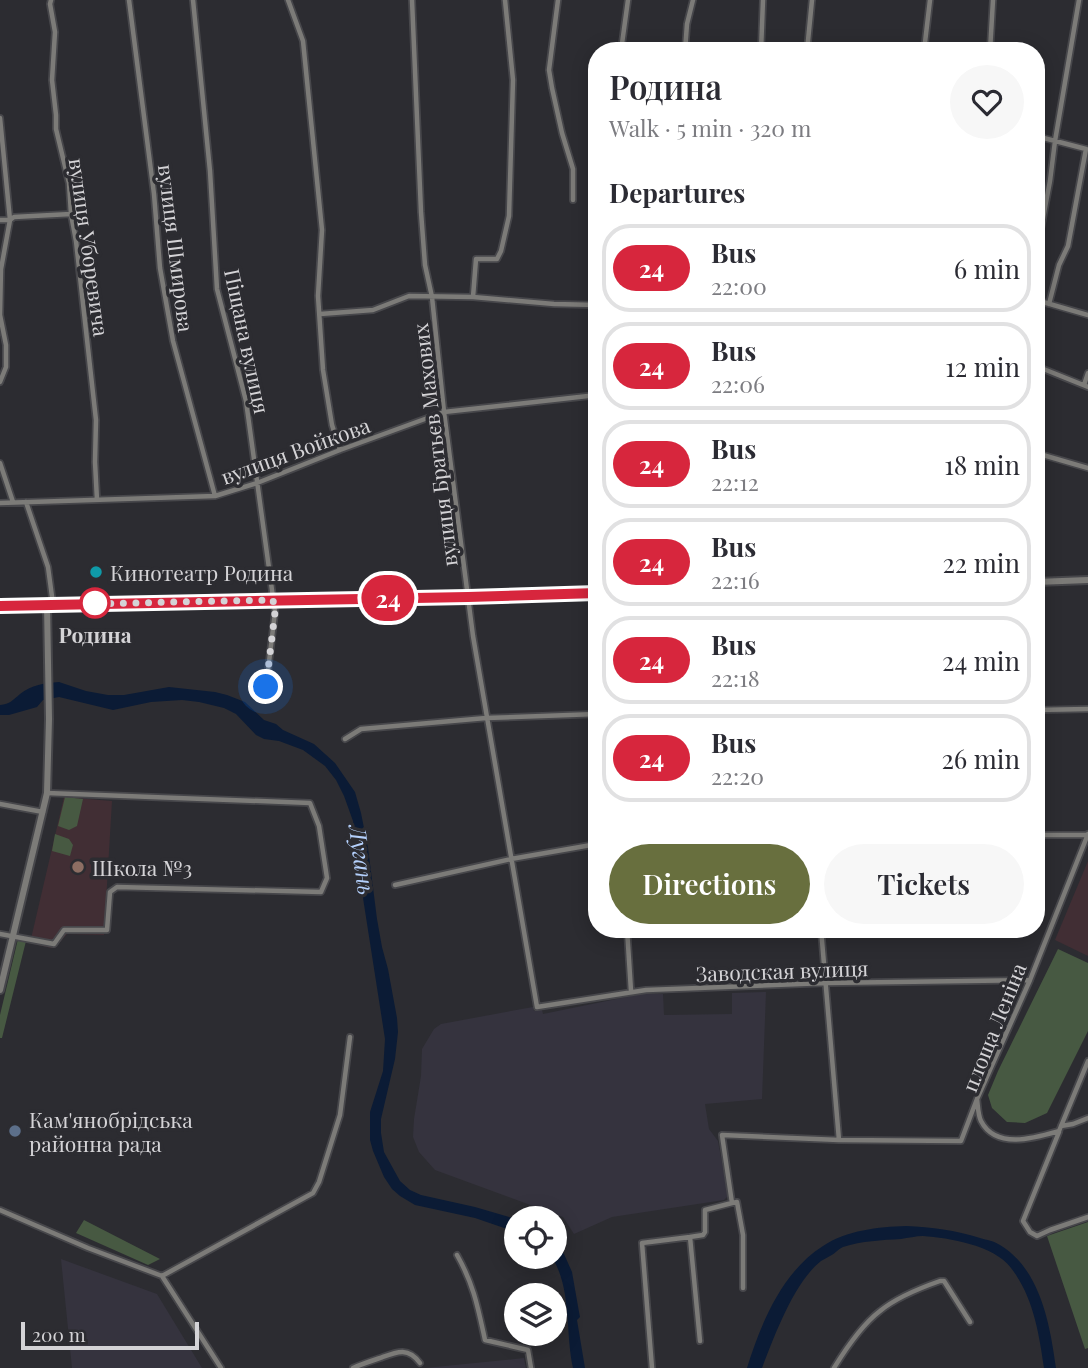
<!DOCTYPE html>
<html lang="en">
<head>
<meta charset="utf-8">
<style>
	body { margin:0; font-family:"Playfair Display",serif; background:#f7f7f7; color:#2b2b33; height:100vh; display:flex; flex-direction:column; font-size:26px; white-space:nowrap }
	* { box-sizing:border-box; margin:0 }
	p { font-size:23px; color:#7c7c81 }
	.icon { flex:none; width:38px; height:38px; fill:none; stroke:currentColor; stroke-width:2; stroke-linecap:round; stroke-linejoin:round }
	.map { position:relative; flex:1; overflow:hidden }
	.panel { position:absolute; left:588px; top:42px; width:457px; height:896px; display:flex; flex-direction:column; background:#fff; border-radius:28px; box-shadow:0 4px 18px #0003 }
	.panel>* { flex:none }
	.badge { padding:0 14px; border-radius:23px; font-size:24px; line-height:46px }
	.fabs { position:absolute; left:504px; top:1206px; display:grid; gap:14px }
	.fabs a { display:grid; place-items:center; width:63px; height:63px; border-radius:50%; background:#fff; box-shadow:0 4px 18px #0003; font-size:35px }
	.scale { position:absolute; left:21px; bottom:18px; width:178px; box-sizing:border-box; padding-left:7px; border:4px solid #d4d3d6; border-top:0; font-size:19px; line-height:24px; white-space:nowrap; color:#d4d3d6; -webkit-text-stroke:5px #2c2c31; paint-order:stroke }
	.you { position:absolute; width:35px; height:35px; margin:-18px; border:5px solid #fff; border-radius:50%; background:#1a73e8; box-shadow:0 0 0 10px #1a73e833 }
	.map>.badge { position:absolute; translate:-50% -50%; box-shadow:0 0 0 4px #fff }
	h2 { padding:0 21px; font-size:26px; line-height:63px }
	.round { display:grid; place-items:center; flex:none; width:74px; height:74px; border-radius:37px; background:#f7f7f7 }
	.head { display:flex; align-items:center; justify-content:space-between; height:119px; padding:0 21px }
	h1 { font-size:33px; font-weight:600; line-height:52px }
	.primary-button { display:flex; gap:14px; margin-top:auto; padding:14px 21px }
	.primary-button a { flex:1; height:80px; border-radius:42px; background:#686f3e; color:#fff; font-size:28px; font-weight:600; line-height:80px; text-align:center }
	.primary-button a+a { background:#f7f7f7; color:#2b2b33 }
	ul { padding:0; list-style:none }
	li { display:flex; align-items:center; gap:21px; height:88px; margin:0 14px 10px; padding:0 7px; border:4px solid #e1e1e2; border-radius:28px }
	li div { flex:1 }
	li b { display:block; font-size:26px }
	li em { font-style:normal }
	li .badge { min-width:77px; font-weight:700; text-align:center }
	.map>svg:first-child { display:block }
	.built { fill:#35333e }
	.education { fill:#412e34 }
	.green { fill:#475942 }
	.water { fill:#0b1b35 }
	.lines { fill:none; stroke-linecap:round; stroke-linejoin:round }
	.minor-casing { stroke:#47474b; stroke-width:8 }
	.tertiary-casing { stroke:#47474b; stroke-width:10 }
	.minor { stroke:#7c7b78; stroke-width:4.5 }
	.tertiary { stroke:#7c7b78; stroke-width:6 }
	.line-casing { stroke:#fff; stroke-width:16 }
	.line { stroke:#d7263d; stroke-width:10 }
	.walk { stroke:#d4d3d6; stroke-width:7; stroke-dasharray:0 12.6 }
	.culture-dot { fill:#0f9aa8; stroke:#2c2c31; stroke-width:2.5 }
	.stop-dot { fill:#fff; stroke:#d7263d; stroke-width:3.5 }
	.education-dot { fill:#8d6e63; stroke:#2c2c31; stroke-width:2.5 }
	.service-dot { fill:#5c6f8a; stroke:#2c2c31; stroke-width:2.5 }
	.labels { text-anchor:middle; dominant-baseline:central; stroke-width:7; stroke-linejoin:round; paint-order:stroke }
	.street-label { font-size:21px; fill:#d4d3d6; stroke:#2c2c31 }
	.poi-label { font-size:21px; fill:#d4d3d6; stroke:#2c2c31; text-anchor:start }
	.stop-label { font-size:21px; font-weight:bold; fill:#d4d3d6; stroke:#2c2c31 }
	.water-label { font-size:23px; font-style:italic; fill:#b4d0fc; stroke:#2c2c31 }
</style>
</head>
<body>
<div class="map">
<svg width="1088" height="1368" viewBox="0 0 1088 1368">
	<rect width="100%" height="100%" fill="#2c2c31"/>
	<path class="built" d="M766,992L762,1099L705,1104L709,1129L718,1141L728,1196L724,1200L612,1217L574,1234L563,1217L435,1170L419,1152L413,1137L414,1119L421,1076L422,1049L434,1029L441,1024L533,1007L534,1011L542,1010L543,1014L641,994H663L664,1015L732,1014V993Z
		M61,1259L157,1294L202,1368H72Z
		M524,1358L526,1368H425L485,1362Z"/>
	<path class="education" d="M64,797L112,801L104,935L67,934L55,948H51L30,943Z
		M1088,861V956L1055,940Z"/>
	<path class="green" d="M65,797L83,799L77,826L69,830L58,826Z
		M55,834L69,839L73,845L70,856L52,851Z
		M18,939L26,941L2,1038H0V1015Z
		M1058,949L1088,963V1031L1047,1113L1025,1123L1007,1122L992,1108L988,1095L998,1071Z
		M84,1220L160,1259L148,1265L76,1233Z
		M1088,1222V1348L1085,1349L1047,1236Z"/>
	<path class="water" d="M59,682L86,691L108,695H124L169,687L215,692L227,695L245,702L264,720L276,724L283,730L314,744L335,763L355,792L361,813L368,848L377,919L382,947L388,969L397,1018L398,1032L395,1059L381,1119V1133L384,1152L400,1181L410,1190L421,1195L475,1207L516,1219V1232L475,1218L415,1205L400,1196L392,1189L384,1177L373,1151L370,1140V1112L383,1071L385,1039L363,898L361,870L353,821L344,796L336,780L325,766L303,750L279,741L264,739L256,735L236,714L224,708L199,702L182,700L151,702L113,710L59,697L43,700L37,707L9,715H0V705C10,704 13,700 20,694C31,685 45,683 59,682Z
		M906,1226C932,1227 955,1230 980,1238C987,1240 994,1241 1000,1245C1041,1270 1050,1325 1056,1368H1044C1039,1333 1033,1296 1011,1268C994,1245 949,1238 923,1236C916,1236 908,1238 901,1239C882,1240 862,1241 843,1247C838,1249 835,1254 830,1256C827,1258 824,1259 821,1261C794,1282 774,1337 762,1368H747C761,1323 782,1272 823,1246C847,1230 878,1227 906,1226Z
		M555,1244L564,1254L572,1272L579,1312L580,1317L577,1320L585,1368H573C565,1331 572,1290 552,1257L555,1256Z"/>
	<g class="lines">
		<defs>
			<path id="minor" d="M51,0L50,4L55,32L52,80L56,115V129L69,183L71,214L76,241L96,420L95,462L97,500
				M129,0L154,194L160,268L173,341L215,496
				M193,0L210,171L217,289L246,401L275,612L266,687
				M288,0L303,41L322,230L318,296L323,370L332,425L340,450
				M412,0L421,212L425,265L432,297L444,412L473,636L537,1007L646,990L826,983L1030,980
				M558,0L549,70L552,88L562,133L573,169V200
				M621,51L628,0
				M685,51L687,24L693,0
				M761,51L763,0
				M807,51L812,0
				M924,51L930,0
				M990,51L993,0
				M0,118L10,220L1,269L0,315L6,345V367L0,382
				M1036,136L1086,149
				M0,220H10L14,217L71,214
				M597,238L592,249L597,412
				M1036,255L1050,181L1055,141L1079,0
				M473,297L476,259H497L501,251L509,216L513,80L505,0
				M1036,300L1088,315
				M1049,304L1059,265L1068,246L1086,149
				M320,314L373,310L409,296L473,297L554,304L597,305
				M1036,366L1088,387
				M1084,385L1088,373
				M1036,453L1088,468
				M0,463L13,502
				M26,502L48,567L53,604
				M0,503L215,496L257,483L340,450L444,412L597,395
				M1036,710L1088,709
				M345,739L361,729L486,718L597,714
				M0,804L43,812
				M1088,834L1030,980L977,1099C978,1106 978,1115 981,1121C996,1150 1035,1138 1059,1131L1088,1061
				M1036,835H1088
				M395,885L511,859L597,844
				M627,929L631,991
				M821,929L839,1140
				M0,934L54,944L64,930H107L110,892L117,887L321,892L327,878L319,826L310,803L47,793
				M1061,1126L1073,1124L1088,1118
				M1059,1132L1023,1221L1030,1232L1037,1236L1050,1230L1088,1217
				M0,1210L88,1248L162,1276L221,1368
				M690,1237L703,1235L705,1232V1210L732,1203
				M457,1255C474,1285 478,1308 485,1340L528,1350L531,1368
				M162,1276L313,1193L319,1182L340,1115L350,1037
				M743,1288V1235L737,1202L732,1203L722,1135L839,1140L961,1141L977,1099
				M353,1368C362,1364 371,1361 380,1358C396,1352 408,1346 420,1363
				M652,1368L642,1243L690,1237L700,1341
				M834,1368C845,1350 863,1324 880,1311C897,1297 920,1288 940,1281H944L970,1322"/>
			<path id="tertiary" d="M1036,582L1088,580
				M0,606C199,599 398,600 597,593
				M0,990L47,793L49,719L47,605"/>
		</defs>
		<use href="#minor" class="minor-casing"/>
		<use href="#tertiary" class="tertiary-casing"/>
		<use href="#minor" class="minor"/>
		<use href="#tertiary" class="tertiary"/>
	</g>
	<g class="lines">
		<defs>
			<path id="line" d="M0,606L468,597L597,593"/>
		</defs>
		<use href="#line" class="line-casing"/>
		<use href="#line" class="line"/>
		<path class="walk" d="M95,603L84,604L273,600L275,612L266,687"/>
	</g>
	<circle class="culture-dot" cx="96" cy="572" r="7"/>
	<circle class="stop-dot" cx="95" cy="603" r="14"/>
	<circle class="education-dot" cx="78" cy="867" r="7"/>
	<circle class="service-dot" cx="15" cy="1131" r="7"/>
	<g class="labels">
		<g class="street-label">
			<text transform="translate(90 247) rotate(82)">вулиця Уборевича</text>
			<text transform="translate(177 248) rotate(83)">вулиця Шмирова</text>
			<text transform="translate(248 341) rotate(78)">Піщана вулиця</text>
			<text transform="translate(434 445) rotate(-97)">вулиця Братьєв Махових</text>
			<text transform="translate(295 450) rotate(-20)">вулиця Войкова</text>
			<text transform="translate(782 970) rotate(-2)">Заводская вулиця</text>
			<text transform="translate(993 1027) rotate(-68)">площа Леніна</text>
		</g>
		<g class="poi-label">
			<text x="110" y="572">Кинотеатр Родина</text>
			<text x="92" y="867">Школа №3</text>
			<text x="29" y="1119">Кам'янобрідська<tspan x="29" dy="24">районна рада</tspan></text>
		</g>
		<g class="stop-label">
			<text x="95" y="634">Родина</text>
		</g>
		<g class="water-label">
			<text transform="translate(363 860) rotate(82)">Лугань</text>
		</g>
	</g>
</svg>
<div class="fabs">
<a><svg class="icon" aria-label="locate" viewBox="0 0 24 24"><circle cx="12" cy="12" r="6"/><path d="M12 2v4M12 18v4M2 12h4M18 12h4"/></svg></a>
<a><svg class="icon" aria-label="layers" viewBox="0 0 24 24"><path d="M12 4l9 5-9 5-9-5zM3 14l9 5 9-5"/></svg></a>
</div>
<div class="scale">200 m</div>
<div class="you" style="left:266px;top:687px"></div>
<b class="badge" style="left:388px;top:598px;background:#d7263d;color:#fff">24</b>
<section class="panel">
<div class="head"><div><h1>Родина</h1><p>Walk · 5 min · 320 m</p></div><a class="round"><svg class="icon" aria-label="heart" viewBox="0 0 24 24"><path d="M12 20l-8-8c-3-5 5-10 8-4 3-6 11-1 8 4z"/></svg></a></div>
<h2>Departures</h2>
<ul>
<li><span class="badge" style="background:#d7263d;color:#fff">24</span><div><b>Bus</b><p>22:00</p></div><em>6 min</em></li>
<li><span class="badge" style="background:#d7263d;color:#fff">24</span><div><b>Bus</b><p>22:06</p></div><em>12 min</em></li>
<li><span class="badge" style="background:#d7263d;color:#fff">24</span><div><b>Bus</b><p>22:12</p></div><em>18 min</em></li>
<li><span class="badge" style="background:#d7263d;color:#fff">24</span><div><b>Bus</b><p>22:16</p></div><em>22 min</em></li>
<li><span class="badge" style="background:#d7263d;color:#fff">24</span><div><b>Bus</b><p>22:18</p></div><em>24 min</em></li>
<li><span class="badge" style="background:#d7263d;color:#fff">24</span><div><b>Bus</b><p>22:20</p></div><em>26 min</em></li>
</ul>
<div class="primary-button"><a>Directions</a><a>Tickets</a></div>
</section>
</div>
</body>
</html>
